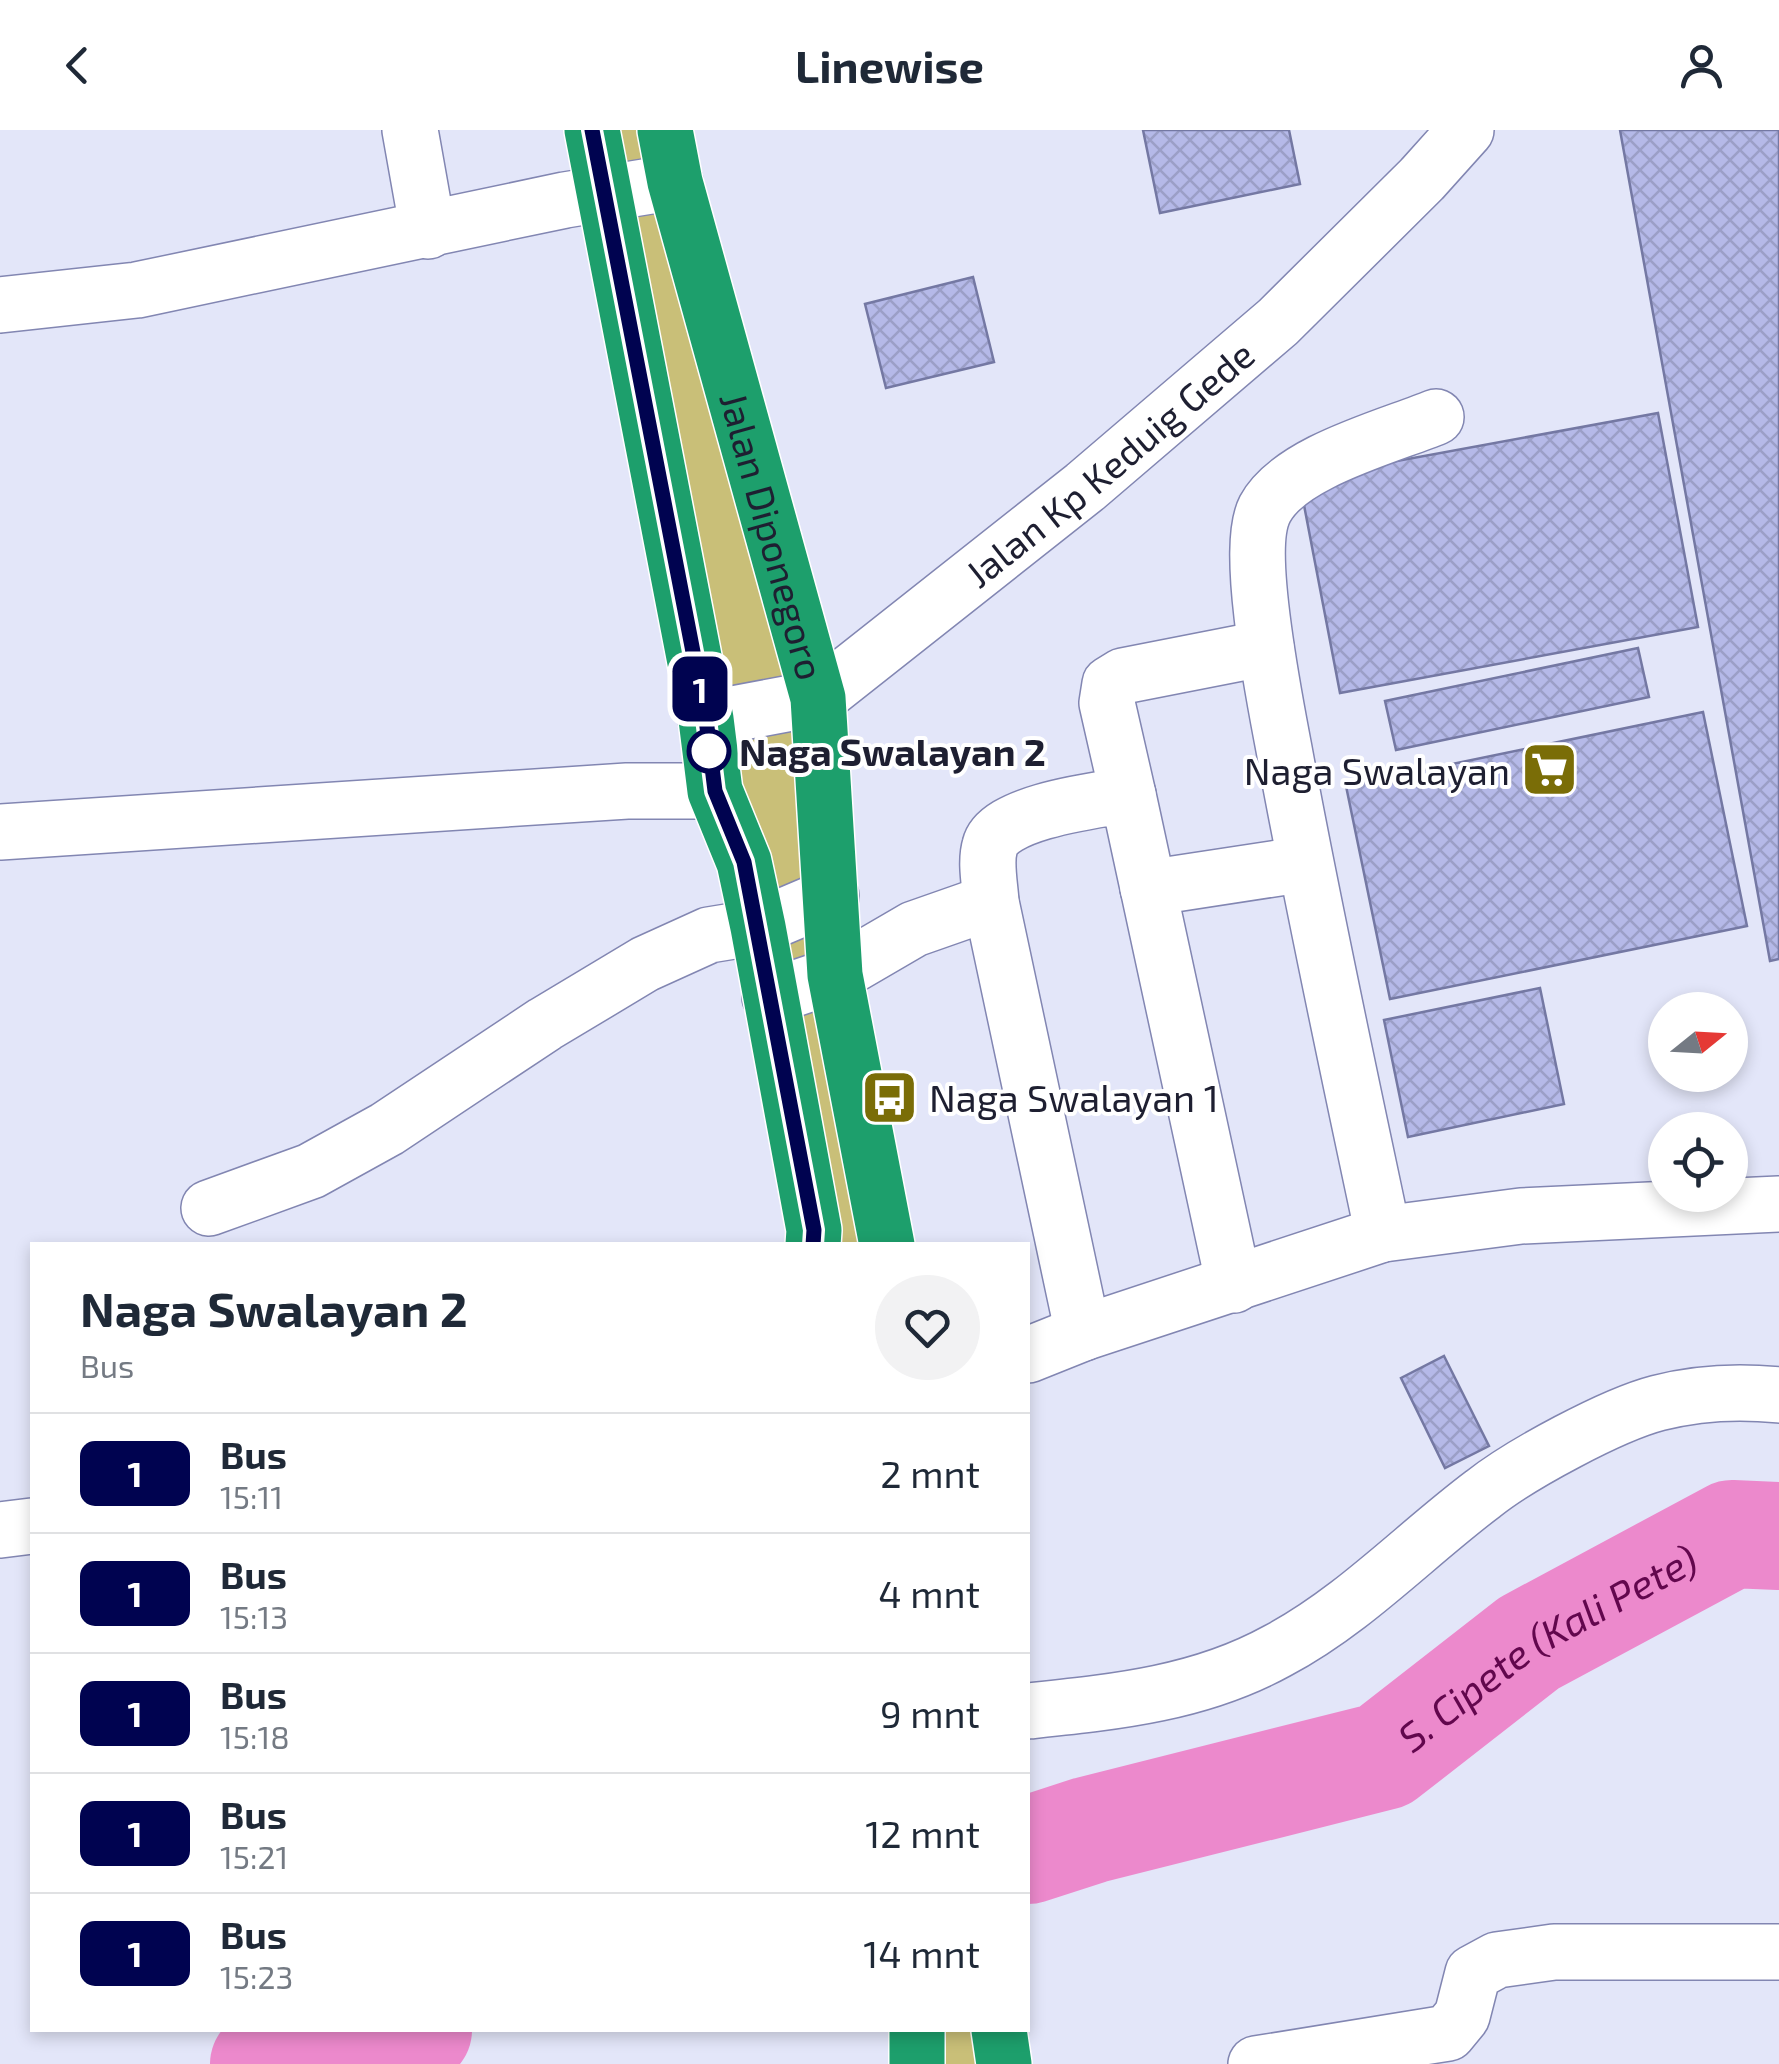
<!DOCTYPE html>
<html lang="id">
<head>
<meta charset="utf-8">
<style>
	body { margin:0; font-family:"Exo 2",sans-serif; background:#f2f2f3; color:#1f2937; height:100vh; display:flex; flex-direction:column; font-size:38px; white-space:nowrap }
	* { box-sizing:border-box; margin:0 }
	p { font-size:32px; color:#747a83 }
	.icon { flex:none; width:55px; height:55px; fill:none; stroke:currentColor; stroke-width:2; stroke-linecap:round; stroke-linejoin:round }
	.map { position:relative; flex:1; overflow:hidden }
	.drawer { position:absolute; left:30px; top:1112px; width:1000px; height:790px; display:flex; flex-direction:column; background:#fff; border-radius:0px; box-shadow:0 5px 15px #0003 }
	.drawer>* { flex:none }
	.badge { padding:0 20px; border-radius:15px; font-size:35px; line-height:65px }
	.needle { width:65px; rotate:72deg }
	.tools { position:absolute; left:1648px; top:862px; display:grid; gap:20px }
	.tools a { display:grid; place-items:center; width:100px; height:100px; border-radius:50%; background:#fff; box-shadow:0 5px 15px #0003; font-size:50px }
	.map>.badge { position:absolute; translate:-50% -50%; box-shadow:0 0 0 5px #fff }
	.round { display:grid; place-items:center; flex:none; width:105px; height:105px; border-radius:52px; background:#f2f2f3 }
	.headline { display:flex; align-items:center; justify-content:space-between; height:170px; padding:0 50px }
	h1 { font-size:48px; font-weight:700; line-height:75px }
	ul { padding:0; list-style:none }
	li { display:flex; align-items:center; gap:30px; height:120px; padding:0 50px; border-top:2px solid #e0e1e3 }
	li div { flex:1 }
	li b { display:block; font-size:38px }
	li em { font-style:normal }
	li .badge { min-width:110px; font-weight:700; text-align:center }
	header { display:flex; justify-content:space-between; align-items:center; height:130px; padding:0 50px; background:#fff; font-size:45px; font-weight:700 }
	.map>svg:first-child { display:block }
	.green { fill:#c9bf78 }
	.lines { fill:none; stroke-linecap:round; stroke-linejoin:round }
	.river { stroke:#ec89cc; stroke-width:108 }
	.building { fill:url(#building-cross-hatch); stroke:#7478a3; stroke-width:2.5 }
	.minor-casing { stroke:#8286b2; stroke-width:58 }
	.highway-casing { stroke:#fff; stroke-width:58 }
	.minor { stroke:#fff; stroke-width:55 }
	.highway { stroke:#1d9f6c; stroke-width:55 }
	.line-casing { stroke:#fff; stroke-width:22 }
	.line { stroke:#000350; stroke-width:15 }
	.stop-dot { fill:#fff; stroke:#000350; stroke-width:5 }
	.labels { text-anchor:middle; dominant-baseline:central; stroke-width:8; stroke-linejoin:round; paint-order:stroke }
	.street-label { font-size:38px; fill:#1e1f31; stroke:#fff }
	.stop-label { font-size:38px; font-weight:bold; fill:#1e1f31; stroke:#fff; text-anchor:start }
	.poi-label { font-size:38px; fill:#1e1f31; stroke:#fff; text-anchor:end }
	.water-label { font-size:40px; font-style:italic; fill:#62074d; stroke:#fff }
</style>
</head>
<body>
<header><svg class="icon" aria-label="back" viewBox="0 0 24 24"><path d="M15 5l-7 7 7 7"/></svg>Linewise<svg class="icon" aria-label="person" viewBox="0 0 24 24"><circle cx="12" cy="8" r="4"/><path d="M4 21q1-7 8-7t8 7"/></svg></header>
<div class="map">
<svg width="1779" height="1934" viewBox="0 0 1779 1934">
	<defs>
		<pattern id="building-cross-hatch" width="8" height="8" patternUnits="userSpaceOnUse" patternTransform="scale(2.5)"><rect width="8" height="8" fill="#b5b9e8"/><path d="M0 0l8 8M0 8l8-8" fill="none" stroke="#9b9fc7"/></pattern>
	</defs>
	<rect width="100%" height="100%" fill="#e3e6f9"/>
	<path class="green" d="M592,0H665L818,568L887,1115H813Z
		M917,1900H999L1004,1934H917Z"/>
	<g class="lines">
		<g class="river">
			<path id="s1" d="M1028,1720L1090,1700L1384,1626L1529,1513L1732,1404L1779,1406"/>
			<path d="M264,1934L418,1900"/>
		</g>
	</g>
	<path class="building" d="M1143,0H1289L1300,54L1160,83Z
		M1620,0H1779V829L1770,831Z
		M973,147L994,232L886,258L865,174Z
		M1658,283L1698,497L1340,563L1299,349Z
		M1638,518L1649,567L1396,620L1385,571Z
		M1703,582L1747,796L1390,869L1346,656Z
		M1540,858L1564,974L1408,1007L1384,890Z
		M1444,1226L1489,1316L1445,1338L1401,1248Z"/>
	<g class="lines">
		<defs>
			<g id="minor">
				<path d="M410,0L428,101"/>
				<path d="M0,175L137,160L565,70L675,52"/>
				<path id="s2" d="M706,589L818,568L1085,357L1278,192L1422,49L1466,0"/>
				<path d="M1128,665L1107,573L1110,554L1123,546L1266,518"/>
				<path d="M0,702L627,661H715"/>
				<path d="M1148,758L1305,734"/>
				<path d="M770,867L835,845L914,799L991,772"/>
				<path d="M209,1078L311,1041L387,999L545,894L645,834L709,805L758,797L831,766"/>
				<path d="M1383,1104C1349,943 1314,782 1284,619C1275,571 1244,419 1265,379C1290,332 1387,307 1436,287"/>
				<path d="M1083,1203L991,772C990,755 985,732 990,716C998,682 1097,670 1128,665L1234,1155"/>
				<path d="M1028,1225L1083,1203L1383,1104L1521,1086L1779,1074"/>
				<path d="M0,1400L32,1396"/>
				<path d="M1028,1581C1114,1572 1199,1564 1277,1521C1353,1481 1415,1415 1483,1364C1521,1334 1612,1285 1658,1273C1697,1263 1740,1261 1779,1265"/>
				<path d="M1256,1934L1448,1903L1462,1886L1473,1843L1497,1830L1554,1822H1779"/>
			</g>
			<g id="highway">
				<path d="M592,0L706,589L715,661L744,732L758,797L814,1100L813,1115"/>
				<path id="s3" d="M665,0L675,52L818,568L835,845L887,1115"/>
				<path d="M999,1900L1004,1934"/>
				<path d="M917,1934V1900"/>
			</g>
		</defs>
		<use href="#minor" class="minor-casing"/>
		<use href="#highway" class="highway-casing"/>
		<use href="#minor" class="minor"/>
		<use href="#highway" class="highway"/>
	</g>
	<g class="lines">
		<defs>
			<path id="line" d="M592,0L706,589L715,661L744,732L814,1100L813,1115"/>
		</defs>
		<use href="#line" class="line-casing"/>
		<use href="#line" class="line"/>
	</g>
	<defs>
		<symbol id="supermarket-square" viewBox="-11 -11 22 22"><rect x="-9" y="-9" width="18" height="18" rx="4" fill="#7a6d07" stroke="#fff"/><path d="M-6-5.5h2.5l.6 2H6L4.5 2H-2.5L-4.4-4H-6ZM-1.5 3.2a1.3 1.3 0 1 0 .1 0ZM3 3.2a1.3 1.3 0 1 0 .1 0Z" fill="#fff"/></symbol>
		<symbol id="bus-square" viewBox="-11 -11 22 22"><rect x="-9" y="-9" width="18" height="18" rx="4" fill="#7a6d07" stroke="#fff"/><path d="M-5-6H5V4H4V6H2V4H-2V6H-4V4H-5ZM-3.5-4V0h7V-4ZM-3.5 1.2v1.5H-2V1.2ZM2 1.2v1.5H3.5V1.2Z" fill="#fff"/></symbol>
	</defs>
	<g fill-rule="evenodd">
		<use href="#supermarket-square" x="1518" y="608" width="63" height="63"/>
		<use href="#bus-square" x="858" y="936" width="63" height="63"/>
	</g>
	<circle class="stop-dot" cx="709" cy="621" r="20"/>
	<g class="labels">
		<g class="street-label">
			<text stroke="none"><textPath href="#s2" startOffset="488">Jalan Kp Keduig Gede</textPath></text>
			<text stroke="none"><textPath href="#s3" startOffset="420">Jalan Diponegoro</textPath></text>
		</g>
		<g class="stop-label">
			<text x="739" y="621">Naga Swalayan 2</text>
		</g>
		<g class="poi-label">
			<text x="1510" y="640">Naga Swalayan</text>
			<text x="929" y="967" text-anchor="start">Naga Swalayan 1</text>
		</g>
		<g class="water-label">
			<text stroke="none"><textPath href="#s1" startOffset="565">S. Cipete (Kali Pete)</textPath></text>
		</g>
	</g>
</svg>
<div class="tools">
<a><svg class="needle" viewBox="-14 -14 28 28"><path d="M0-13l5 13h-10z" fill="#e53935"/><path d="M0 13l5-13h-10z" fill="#747a83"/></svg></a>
<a><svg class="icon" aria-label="locate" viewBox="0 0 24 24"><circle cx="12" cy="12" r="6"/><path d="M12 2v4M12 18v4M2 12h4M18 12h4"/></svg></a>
</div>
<b class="badge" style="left:700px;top:559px;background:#000350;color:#fff">1</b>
<section class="drawer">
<div class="headline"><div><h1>Naga Swalayan 2</h1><p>Bus</p></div><a class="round"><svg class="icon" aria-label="heart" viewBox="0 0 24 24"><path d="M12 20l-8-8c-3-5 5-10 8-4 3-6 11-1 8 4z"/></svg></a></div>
<ul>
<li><span class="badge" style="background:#000350;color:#fff">1</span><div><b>Bus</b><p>15:11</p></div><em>2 mnt</em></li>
<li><span class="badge" style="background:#000350;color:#fff">1</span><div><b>Bus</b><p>15:13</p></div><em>4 mnt</em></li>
<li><span class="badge" style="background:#000350;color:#fff">1</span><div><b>Bus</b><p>15:18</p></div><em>9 mnt</em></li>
<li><span class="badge" style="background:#000350;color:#fff">1</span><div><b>Bus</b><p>15:21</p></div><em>12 mnt</em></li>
<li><span class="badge" style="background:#000350;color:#fff">1</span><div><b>Bus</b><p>15:23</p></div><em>14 mnt</em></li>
</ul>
</section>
</div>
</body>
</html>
